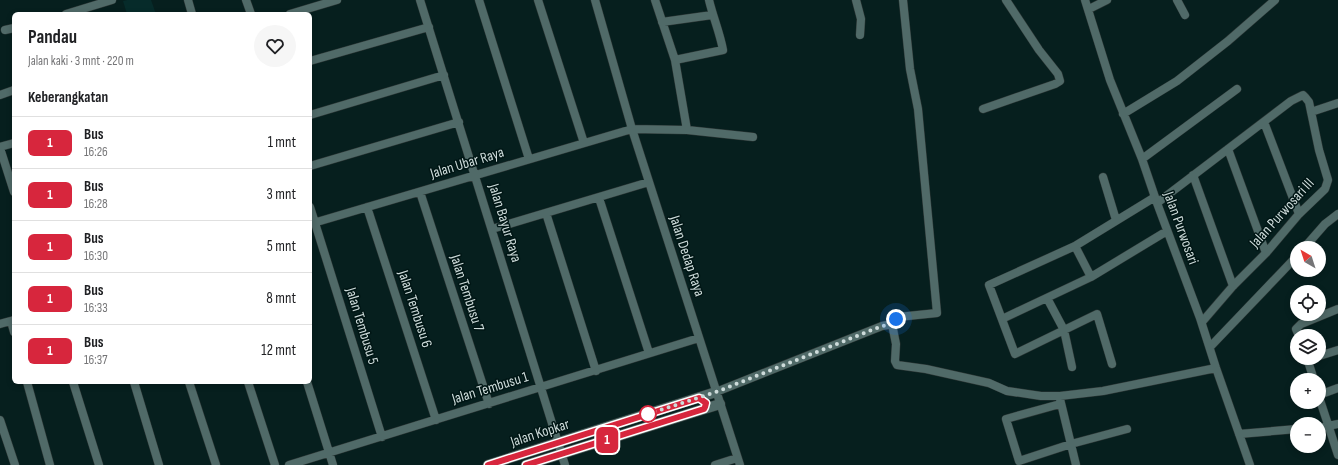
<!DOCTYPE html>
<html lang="id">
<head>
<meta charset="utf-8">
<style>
	body { margin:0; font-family:"Sofia Sans Condensed",sans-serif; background:#f6f6f6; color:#202124; height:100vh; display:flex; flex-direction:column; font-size:15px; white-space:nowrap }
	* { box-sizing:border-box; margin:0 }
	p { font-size:13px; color:#757577 }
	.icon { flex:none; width:22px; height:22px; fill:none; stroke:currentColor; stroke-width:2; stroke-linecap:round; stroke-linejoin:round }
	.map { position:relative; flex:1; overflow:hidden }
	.drawer { position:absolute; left:12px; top:12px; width:300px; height:372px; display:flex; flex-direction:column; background:#fff; border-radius:6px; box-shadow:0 2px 6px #0003 }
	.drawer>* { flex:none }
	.badge { padding:0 8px; border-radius:6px; font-size:14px; line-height:26px }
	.needle { width:26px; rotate:321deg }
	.buttons { position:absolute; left:1290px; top:241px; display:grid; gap:8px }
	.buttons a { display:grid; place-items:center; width:36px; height:36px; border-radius:50%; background:#fff; box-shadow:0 2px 6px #0003; font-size:20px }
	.you { position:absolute; width:20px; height:20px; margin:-10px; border:3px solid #fff; border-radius:50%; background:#1a73e8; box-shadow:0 0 0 6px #1a73e833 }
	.map>.badge { position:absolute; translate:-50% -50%; box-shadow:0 0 0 2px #fff }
	h2 { padding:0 16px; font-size:15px; line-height:36px }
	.round { display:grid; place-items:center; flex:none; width:42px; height:42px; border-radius:21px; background:#f6f6f6 }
	.overview { display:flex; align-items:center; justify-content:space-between; height:68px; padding:0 16px }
	h1 { font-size:19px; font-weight:700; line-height:30px }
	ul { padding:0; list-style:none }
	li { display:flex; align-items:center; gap:12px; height:52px; padding:0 16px; border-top:1px solid #e0e0e0 }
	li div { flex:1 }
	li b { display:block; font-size:15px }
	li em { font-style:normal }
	li .badge { min-width:44px; font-weight:700; text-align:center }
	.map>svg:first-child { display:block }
	.built { fill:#062b2a }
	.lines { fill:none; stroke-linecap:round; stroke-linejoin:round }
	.street-casing { stroke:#2d3736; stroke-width:9 }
	.secondary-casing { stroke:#2d3736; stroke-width:11 }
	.street { stroke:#506a68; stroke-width:8 }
	.secondary { stroke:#506a68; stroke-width:10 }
	.line-casing { stroke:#fff; stroke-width:9 }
	.line { stroke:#d7263d; stroke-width:6 }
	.walk { stroke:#cddbda; stroke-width:4; stroke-dasharray:0 7.2 }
	.stop-dot { fill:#fff; stroke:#d7263d; stroke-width:2 }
	.labels { text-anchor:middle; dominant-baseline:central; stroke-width:3; stroke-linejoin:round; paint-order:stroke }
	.street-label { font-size:15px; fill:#cddbda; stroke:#001615 }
</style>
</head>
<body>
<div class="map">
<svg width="1338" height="465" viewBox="0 0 1338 465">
	<rect width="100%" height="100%" fill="#061f1e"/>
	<path class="built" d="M127,0H151L156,14H127L123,1Z"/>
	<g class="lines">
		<defs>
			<path id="street" d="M188,0L192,14
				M246,0L251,14
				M420,0L565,465
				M479,0L529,159
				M538,0L584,143
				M595,0L632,129L740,465
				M655,0L675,60L687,130
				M856,0L861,19L860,35
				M1085,0L1110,80L1142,159L1157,203L1200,318L1216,368L1250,465
				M1177,0L1185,15
				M1089,9L1107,0
				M66,14L112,0
				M290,14L337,0
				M662,22L712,15
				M5,30L14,28
				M675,60L723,50C720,33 713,17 709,0
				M310,61L429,27
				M0,95L14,90
				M983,109L1055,84L1060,81L1058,74L1039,50L1006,0
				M1311,112L1338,103
				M1123,114L1177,81L1228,41L1275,0
				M310,115L444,75
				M1264,122L1299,214
				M0,147L14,143
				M0,148L14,192
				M1228,149L1266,253
				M1142,159L1237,89
				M310,166L459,122
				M1193,175L1233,286
				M1103,177L1116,220
				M420,192L489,404
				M599,198L649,353
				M1157,203L1291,101L1303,95L1305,97L1309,102L1319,150L1328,180L1325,189L1299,214L1266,253L1233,286L1202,322
				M310,207L382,437
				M367,207L436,420
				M546,213L596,371
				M310,224L632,129L687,130L753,137
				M492,229L649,182
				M1304,248L1325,224L1338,214
				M1091,277L1167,231
				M1047,298L1064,330L1072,367
				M1002,319L1091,277L1075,246
				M11,321L14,332
				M0,324L14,320
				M892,324L896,344L895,361L897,365L926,369L989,383L1007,391L1041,396H1060L1103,391L1216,368
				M1299,336L1296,329L1301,324L1338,309
				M1210,347L1297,256
				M1319,356L1338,350
				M1307,358L1314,380
				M1112,364L1097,314L1015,354L989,285L1075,246L1155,197
				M27,382L50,465
				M73,382L99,465
				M134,382L159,465
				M189,382L216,465
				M248,382L275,465
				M307,382L333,465
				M716,392L882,326L892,324L898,317L937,313L918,109L910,69L903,0
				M1319,395L1338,388
				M1319,397L1338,455
				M1060,399L1076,465
				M1060,404L1006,419L1019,461L1071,444L1127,429
				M0,420L15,465
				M1319,428L1338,424
				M1239,434L1297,429
				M289,465L699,338
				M715,465L737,458"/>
			<path id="secondary" d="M488,465L716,392
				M526,465L720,404"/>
		</defs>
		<use href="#street" class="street-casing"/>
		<use href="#secondary" class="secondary-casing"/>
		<use href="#street" class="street"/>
		<use href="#secondary" class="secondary"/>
	</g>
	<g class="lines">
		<defs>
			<path id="line" d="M488,465L699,398L706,403L705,407L704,409L526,465"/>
		</defs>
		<use href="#line" class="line-casing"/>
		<use href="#line" class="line"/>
		<path class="walk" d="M648,414L716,392L882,326L892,324L896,319"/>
	</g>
	<circle class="stop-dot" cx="648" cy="414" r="8"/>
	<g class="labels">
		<g class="street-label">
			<text transform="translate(467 163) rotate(-17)">Jalan Ubar Raya</text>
			<text transform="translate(1282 213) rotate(-48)">Jalan Purwosari III</text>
			<text transform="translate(505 223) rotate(73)">Jalan Bayur Raya</text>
			<text transform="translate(1181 228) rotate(70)">Jalan Purwosari</text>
			<text transform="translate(687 256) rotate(72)">Jalan Dedap Raya</text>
			<text transform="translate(467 293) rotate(72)">Jalan Tembusu 7</text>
			<text transform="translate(415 309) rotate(72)">Jalan Tembusu 6</text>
			<text transform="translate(362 326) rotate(73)">Jalan Tembusu 5</text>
			<text transform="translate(490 388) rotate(-17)">Jalan Tembusu 1</text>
			<text transform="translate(540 433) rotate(-18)">Jalan Kopkar</text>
		</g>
	</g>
</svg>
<div class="buttons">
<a><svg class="needle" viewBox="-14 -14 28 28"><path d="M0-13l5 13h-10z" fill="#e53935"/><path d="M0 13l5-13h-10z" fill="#757577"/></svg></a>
<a><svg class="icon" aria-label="locate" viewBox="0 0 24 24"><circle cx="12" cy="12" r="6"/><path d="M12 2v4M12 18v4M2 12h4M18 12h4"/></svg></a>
<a><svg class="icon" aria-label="layers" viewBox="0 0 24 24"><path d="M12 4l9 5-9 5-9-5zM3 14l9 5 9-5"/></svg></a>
<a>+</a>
<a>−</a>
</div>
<div class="you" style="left:896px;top:319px"></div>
<b class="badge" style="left:607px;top:440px;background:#d7263d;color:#fff">1</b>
<section class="drawer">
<div class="overview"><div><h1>Pandau</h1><p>Jalan kaki · 3 mnt · 220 m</p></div><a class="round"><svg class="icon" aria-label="heart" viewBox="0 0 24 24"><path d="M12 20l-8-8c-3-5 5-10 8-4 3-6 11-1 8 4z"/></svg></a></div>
<h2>Keberangkatan</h2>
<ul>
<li><span class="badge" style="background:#d7263d;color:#fff">1</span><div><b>Bus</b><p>16:26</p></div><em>1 mnt</em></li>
<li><span class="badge" style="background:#d7263d;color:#fff">1</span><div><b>Bus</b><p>16:28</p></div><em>3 mnt</em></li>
<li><span class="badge" style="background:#d7263d;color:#fff">1</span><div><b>Bus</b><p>16:30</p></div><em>5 mnt</em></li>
<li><span class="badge" style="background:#d7263d;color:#fff">1</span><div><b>Bus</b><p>16:33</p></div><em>8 mnt</em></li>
<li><span class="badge" style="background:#d7263d;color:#fff">1</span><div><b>Bus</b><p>16:37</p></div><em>12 mnt</em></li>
</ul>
</section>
</div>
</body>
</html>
